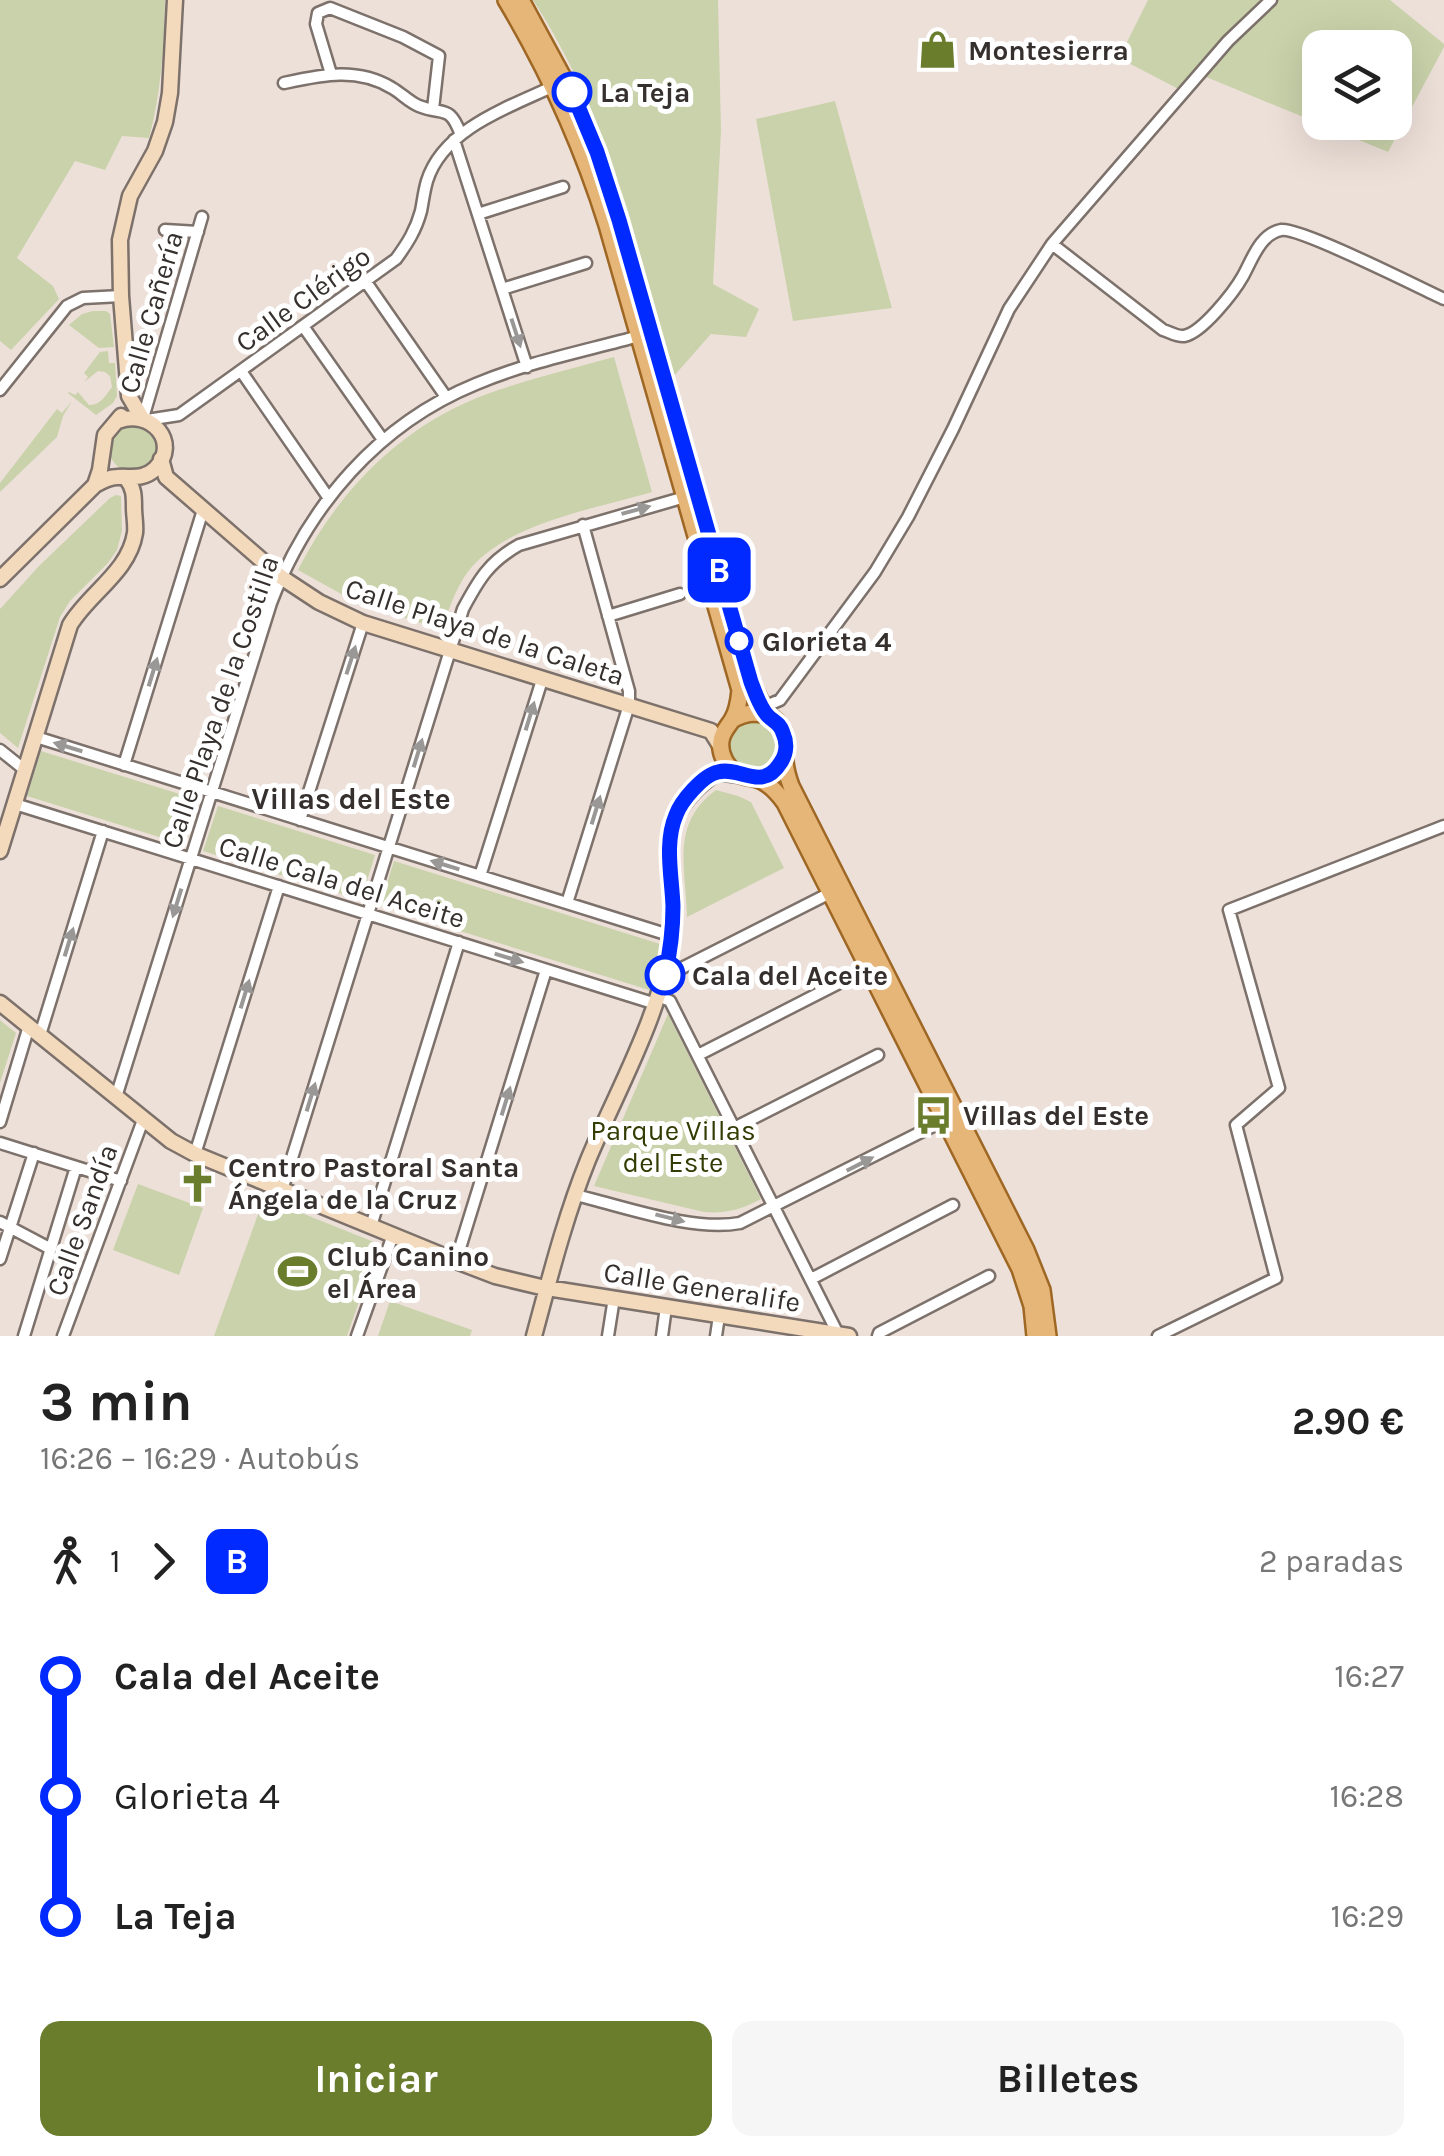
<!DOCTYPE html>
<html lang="es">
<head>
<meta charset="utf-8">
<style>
	body { margin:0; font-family:Karla,sans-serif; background:#f6f6f6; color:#222; height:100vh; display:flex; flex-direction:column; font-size:38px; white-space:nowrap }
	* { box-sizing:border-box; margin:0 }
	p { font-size:32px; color:#767676 }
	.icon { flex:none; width:55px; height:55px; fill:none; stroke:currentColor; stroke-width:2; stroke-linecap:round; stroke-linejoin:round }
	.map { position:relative; height:1336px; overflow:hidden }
	.panel { display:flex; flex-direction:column; background:#fff; flex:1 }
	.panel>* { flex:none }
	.badge { padding:0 20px; border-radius:15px; font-size:35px; line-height:65px }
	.buttons { position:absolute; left:1302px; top:30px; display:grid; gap:20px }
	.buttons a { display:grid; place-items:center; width:110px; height:110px; border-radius:20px; background:#fff; box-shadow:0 10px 40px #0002; font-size:50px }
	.map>.badge { position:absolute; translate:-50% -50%; box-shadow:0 0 0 5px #fff }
	.legs { display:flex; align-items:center; gap:15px; height:110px; padding:0 40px; font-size:32px }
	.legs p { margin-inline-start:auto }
	.overview { display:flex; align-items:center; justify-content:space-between; height:170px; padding:0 40px }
	h1 { font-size:55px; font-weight:700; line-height:75px }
	.primary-button { display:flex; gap:20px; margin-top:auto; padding:20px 40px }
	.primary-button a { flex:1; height:115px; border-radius:20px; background:#6a7d2d; color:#fff; font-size:40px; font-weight:700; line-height:115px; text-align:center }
	.primary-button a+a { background:#f6f6f6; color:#222 }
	ul { padding:0 40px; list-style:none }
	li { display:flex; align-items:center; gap:35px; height:120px; font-size:38px }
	li i { display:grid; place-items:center; width:15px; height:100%; margin:0 12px; background:currentColor }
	li i::after { content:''; width:25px; height:25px; margin:-12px; border:8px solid; border-radius:50%; background:#fff }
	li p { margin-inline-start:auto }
	li:first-child i { background:linear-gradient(#0000 50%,currentColor 0) }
	li:last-child i { background:linear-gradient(currentColor 50%,#0000 0) }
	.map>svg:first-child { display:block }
	.green { fill:#c9d2aa; fill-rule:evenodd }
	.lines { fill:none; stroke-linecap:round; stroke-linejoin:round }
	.street-casing { stroke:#7d716b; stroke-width:15 }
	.secondary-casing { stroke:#7d716b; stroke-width:19 }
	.primary-casing { stroke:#9e6724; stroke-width:20 }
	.street { stroke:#fff; stroke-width:10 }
	.secondary { stroke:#f3dabc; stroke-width:14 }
	.primary { stroke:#e6b679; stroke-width:15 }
	.oneway { fill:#9a9896 }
	.line-1-casing { stroke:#fff; stroke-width:22 }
	.line-1 { stroke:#002aff; stroke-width:15 }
	.stop-1-dot { fill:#fff; stroke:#002aff; stroke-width:5 }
	.labels { text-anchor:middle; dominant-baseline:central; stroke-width:10; stroke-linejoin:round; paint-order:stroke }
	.poi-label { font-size:28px; font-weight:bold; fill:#35302d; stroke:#fff; text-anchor:start }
	.stop-label { font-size:28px; font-weight:bold; fill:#35302d; stroke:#fff; text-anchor:start }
	.street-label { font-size:28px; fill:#35302d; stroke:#fff }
	.park-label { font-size:28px; fill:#343c04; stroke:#fff }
	.neighbourhood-label { font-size:30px; font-weight:bold; fill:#35302d; stroke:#fff }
</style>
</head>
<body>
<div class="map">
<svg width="1444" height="1336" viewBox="0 0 1444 1336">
	<rect width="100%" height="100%" fill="#ede0d9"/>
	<path class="green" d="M0,0H165C164,46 161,94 149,138L122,136L105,170L75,161L17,258L53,286L59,299L11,350L0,341Z
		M533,0H718L721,131L713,284L759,309L746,337L711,334L673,377C639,248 607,113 533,0Z
		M1148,0H1390L1444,44V47L1388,152L1199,74L1190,95L1119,58ZM1320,48H1395V122H1320Z
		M835,101L892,308L793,321L756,119Z
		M93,311H106L110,314L114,347L99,348L69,325L82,314Z
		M108,351L109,363H115L117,396L113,403L96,415L68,393L69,392L75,395L78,392L89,405C100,406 106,395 112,387L110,376L105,372L98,371L84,382L88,377L84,373L100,352Z
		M614,357L652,492C595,509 504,523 467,573C455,590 448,611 442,630L354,601L298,570C338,491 402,425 487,394C528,379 571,369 614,357Z
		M72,401L63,416L57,437L0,492V483L57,409L62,413Z
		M109 448a24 24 0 1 1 48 0a24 24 0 1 1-48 0Z
		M116,495L121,496L122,531L117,550L108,563L70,601L60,617L18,748L0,733V609L39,566L110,498Z
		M729 745a24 24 0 1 1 48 0a24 24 0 1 1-48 0Z
		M41,751L199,800L185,845L27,796Z
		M716,790L738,796L751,802L784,868L687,917C686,867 670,824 716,790Z
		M218,806L375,855L361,900L203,851Z
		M394,861L660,944L649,990L380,906Z
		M668,1014L761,1199C743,1209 725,1214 704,1212L594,1186Z
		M0,1020L16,1033L0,1083Z
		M138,1184L203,1208L179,1275L113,1250Z
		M264,1198L379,1244L347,1336H214Z
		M390,1301L472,1330L470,1336H378Z"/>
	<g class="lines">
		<defs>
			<path id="street" d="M331,74L316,24L318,13L330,8L403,37L439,56L433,109
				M284,83C322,75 357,67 392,88C401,93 409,102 419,106C443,116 449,103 461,135
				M454,140L527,367
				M478,214L563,187
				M165,230L198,232
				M1052,244L1163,330C1170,332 1177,337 1184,336C1202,333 1234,292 1243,276C1252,260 1260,234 1281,230C1300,227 1418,287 1444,299
				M366,282L446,397
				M502,289L586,263
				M303,326L383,440
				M241,371L328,497
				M0,390L67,306L83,298L121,296
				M143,418L202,217
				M147,420L179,415L396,259C407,244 416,230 421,211C423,201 424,191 427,181C443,129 509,107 554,86
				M608,616L680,594
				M759,709L780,700L875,572L908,517L953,429L1009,309L1052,244L1228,41L1271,0
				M36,737L672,936
				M0,750L25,770
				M124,765L203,510
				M15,804L656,1004
				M300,820L363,623
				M480,876L542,680
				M567,903L629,705V691L583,525
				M667,967L680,969L830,893
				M658,996L670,1001L838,1334
				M40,1035L103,831
				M698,1055L841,982
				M116,1097L271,603C308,506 378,424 476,384C528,362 585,351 639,336
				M0,1122L29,1026
				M734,1128L878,1055
				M0,1143L121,1181
				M195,1154L279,886
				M282,1190L463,609C479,579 489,562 519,545L685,497
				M575,1195C623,1206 693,1232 740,1223L945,1120
				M0,1222L51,1249
				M371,1226L459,942
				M0,1259L34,1153
				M456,1261L546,970
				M811,1279L953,1205
				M24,1336L76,1167
				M63,1336L143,1120
				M357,1336L393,1235
				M608,1336L614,1298
				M662,1336L666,1307
				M716,1336L719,1316
				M878,1336L879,1333L989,1276
				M1158,1336L1276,1278L1236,1125L1279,1088L1229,910L1444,826"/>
			<path id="secondary" d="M142,418L129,396L121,296L120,240L130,196L155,151L165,122L170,93L175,0
				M161,459L166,477L281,577L319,602L363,623L711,731L721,747
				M95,485L100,470L105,435L121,416
				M0,579L95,485C102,481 109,477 117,477C132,476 143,480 155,469C181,443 151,408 118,421
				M0,851L70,625C89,593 129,572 135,533C136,525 134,516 134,508C134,495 134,488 126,478
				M0,1003L171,1141L195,1154L456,1261L495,1276L541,1287L849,1336
				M534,1336C550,1277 565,1217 588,1160C617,1090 662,1013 671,938C680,864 643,824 717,772L739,775"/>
			<path id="primary" d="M506,0C549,72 582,145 607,225L740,690C739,700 738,711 732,720C727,728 722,732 721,741C719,754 727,769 739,774C747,778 754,777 762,781C772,786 778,793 785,803L1020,1269L1032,1306L1035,1336
				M521,0L571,92L609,186L751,682L767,715
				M732,720C752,708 778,711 785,737C787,746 785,744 785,754C784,765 787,775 791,786L1026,1250L1042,1290L1048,1336"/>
		</defs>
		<use href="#street" class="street-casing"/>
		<use href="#secondary" class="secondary-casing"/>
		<use href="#primary" class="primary-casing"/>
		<use href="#street" class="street"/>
		<use href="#secondary" class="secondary"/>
		<use href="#primary" class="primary"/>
	</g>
	<defs><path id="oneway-solid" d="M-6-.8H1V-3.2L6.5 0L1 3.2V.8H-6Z" transform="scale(2.5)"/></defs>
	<g class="oneway">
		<use href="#oneway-solid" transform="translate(516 333) rotate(72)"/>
		<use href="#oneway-solid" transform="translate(636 510) rotate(-15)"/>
		<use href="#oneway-solid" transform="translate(351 660) rotate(-72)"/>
		<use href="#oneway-solid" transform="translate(153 672) rotate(-73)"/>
		<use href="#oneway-solid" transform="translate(530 716) rotate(-73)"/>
		<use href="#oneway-solid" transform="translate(68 747) rotate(-163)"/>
		<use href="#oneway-solid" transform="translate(418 753) rotate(-73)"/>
		<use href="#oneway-solid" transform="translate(596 810) rotate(-73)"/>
		<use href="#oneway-solid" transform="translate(445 865) rotate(-163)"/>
		<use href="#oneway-solid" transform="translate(177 903) rotate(107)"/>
		<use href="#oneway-solid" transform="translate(69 942) rotate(-73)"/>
		<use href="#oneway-solid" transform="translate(509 958) rotate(17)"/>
		<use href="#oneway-solid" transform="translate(245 994) rotate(-73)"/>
		<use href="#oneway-solid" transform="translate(311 1097) rotate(-73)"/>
		<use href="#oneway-solid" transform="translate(506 1101) rotate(-73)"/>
		<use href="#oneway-solid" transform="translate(860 1164) rotate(-27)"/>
		<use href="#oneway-solid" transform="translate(670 1218) rotate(14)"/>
	</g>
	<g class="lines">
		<defs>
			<path id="line-1" d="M572,92L597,152L619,220L751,682C755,692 760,708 768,716C774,722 780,723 783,733C787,742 787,753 781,762C762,793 741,766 718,772C703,775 681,801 676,815C664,843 672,877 673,906C673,929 670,953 665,975"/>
		</defs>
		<use href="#line-1" class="line-1-casing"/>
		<use href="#line-1" class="line-1"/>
	</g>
	<defs>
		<symbol id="shop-bare" viewBox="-9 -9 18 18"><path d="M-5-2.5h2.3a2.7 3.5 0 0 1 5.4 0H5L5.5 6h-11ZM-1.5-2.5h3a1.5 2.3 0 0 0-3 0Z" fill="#6a7d2d" stroke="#fff" stroke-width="2.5" paint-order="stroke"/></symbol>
		<symbol id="bus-bare" viewBox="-9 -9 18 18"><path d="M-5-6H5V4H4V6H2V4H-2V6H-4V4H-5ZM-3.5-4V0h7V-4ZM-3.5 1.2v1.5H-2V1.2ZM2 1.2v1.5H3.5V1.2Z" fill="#6a7d2d" stroke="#fff" stroke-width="2.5" paint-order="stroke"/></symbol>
		<symbol id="church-bare" viewBox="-9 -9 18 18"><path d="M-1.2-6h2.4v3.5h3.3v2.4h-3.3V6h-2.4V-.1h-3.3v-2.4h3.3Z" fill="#6a7d2d" stroke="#fff" stroke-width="2.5" paint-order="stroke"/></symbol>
		<symbol id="stadium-bare" viewBox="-9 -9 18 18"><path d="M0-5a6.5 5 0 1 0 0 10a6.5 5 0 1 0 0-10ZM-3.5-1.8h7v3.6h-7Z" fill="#6a7d2d" stroke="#fff" stroke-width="2.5" paint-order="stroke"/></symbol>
	</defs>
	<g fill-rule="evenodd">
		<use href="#shop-bare" x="910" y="22" width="55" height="55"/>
		<use href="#bus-bare" x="906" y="1088" width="55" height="55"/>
		<use href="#church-bare" x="170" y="1156" width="55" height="55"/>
		<use href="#stadium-bare" x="270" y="1244" width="55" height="55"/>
	</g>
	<g class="stop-1-dot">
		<circle cx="572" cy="92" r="18"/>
		<circle cx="739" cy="641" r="12"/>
		<circle cx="665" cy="975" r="18"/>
	</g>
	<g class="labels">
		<g class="poi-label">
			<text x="968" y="50">Montesierra</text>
			<text x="963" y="1115">Villas del Este</text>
			<text x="228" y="1167">Centro Pastoral Santa<tspan x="228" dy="32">Ángela de la Cruz</tspan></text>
			<text x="327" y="1256">Club Canino<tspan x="327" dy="32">el Área</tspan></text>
		</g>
		<g class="stop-label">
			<text x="600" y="92">La Teja</text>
			<text x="762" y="641">Glorieta 4</text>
			<text x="692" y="975">Cala del Aceite</text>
		</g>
		<g class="street-label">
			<text transform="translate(303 299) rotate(-36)">Calle Clérigo</text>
			<text transform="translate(151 312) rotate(-74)">Calle Cañería</text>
			<text transform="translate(485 632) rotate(18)">Calle Playa de la Caleta</text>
			<text transform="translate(220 702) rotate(-71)">Calle Playa de la Costilla</text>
			<text transform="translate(342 882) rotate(17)">Calle Cala del Aceite</text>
			<text transform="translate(82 1220) rotate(-70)">Calle Sandía</text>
			<text transform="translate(702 1287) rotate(9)">Calle Generalife</text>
		</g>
		<g class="park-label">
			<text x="673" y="1130">Parque Villas<tspan x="673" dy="32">del Este</tspan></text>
		</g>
		<g class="neighbourhood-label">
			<text x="351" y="799">Villas del Este</text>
		</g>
	</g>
</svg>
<div class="buttons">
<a><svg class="icon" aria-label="layers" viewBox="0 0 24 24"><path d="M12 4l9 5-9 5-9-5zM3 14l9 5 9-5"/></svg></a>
</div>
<b class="badge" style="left:719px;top:570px;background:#002aff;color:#fff">B</b>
</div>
<section class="panel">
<div class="overview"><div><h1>3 min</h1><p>16:26 – 16:29 · Autobús</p></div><b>2.90 €</b></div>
<div class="legs"><svg class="icon" aria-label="walk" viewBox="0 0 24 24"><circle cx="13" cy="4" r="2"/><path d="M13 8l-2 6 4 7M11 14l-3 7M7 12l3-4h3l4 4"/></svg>1<svg class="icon" aria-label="forward" viewBox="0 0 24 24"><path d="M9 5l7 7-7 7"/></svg><b class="badge" style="background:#002aff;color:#fff">B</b><p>2 paradas</p></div>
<ul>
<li><i style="color:#002aff"></i><b>Cala del Aceite</b><p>16:27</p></li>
<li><i style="color:#002aff"></i><span>Glorieta 4</span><p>16:28</p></li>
<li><i style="color:#002aff"></i><b>La Teja</b><p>16:29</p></li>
</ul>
<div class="primary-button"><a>Iniciar</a><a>Billetes</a></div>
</section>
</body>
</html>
